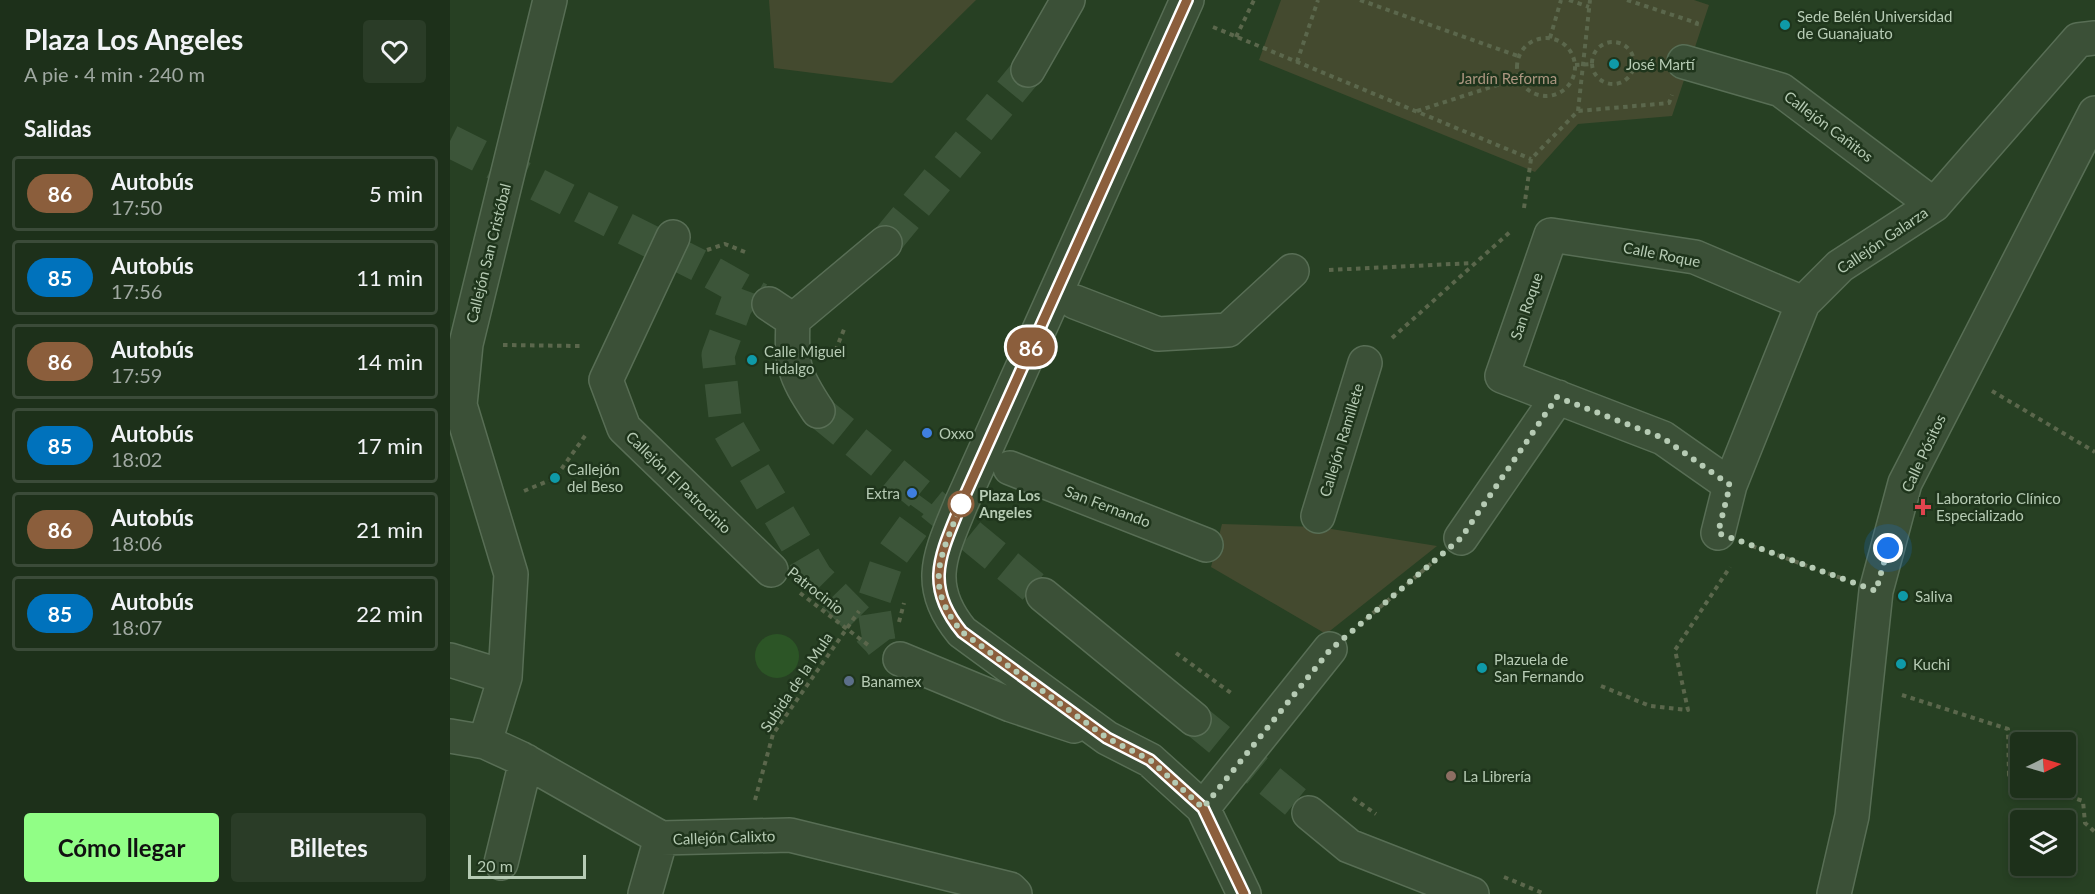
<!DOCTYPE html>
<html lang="es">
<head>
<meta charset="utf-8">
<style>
	body { margin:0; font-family:Lato,sans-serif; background:#2a3c27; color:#f1f3f6; height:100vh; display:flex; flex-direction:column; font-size:22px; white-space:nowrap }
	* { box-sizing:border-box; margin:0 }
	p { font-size:20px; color:#a0a9a2 }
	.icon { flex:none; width:33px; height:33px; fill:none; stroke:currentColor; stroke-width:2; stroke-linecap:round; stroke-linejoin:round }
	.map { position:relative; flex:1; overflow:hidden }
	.side { display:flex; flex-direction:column; background:#1d301a; width:450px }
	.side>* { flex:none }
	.badge { padding:0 12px; border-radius:20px; font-size:21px; line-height:39px }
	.needle { width:39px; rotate:85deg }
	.controls { position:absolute; left:1560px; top:732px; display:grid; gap:12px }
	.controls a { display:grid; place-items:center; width:66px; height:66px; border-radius:6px; background:#1d301a; box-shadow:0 3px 9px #0003,0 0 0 2px #3b4b39; font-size:30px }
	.scale { position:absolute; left:18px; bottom:15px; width:118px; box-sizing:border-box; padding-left:6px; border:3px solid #b6cbb4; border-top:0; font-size:16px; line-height:21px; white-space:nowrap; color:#b6cbb4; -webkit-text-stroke:4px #1f351c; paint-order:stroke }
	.you { position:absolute; width:30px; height:30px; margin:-15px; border:4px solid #fff; border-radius:50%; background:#1a73e8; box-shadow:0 0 0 9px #1a73e833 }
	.map>.badge { position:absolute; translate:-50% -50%; box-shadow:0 0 0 3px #fff }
	h2 { padding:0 24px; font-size:22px; line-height:54px }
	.round { display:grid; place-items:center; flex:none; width:63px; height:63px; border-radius:6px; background:#2a3c27 }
	.headline { display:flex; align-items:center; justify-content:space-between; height:102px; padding:0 24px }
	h1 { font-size:28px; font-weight:700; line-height:45px }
	.action { display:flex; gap:12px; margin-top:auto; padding:12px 24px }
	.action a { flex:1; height:69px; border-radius:6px; background:#91fe86; color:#111; font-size:24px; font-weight:700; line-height:69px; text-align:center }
	.action a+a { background:#2a3c27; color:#f1f3f6 }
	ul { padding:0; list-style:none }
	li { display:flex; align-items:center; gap:18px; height:75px; margin:0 12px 9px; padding:0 12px; border:3px solid #3b4b39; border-radius:6px }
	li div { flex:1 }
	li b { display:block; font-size:22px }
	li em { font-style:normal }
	li .badge { min-width:66px; font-weight:700; text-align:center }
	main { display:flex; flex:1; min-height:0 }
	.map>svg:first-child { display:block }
	.green { fill:#444a2f }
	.water { fill:#2c5526 }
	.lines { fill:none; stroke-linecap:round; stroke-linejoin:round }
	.minor-tunnel { stroke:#3c5539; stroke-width:33; stroke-dasharray:33 16; stroke-linecap:butt }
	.minor-casing { stroke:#586e55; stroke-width:36 }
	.path { stroke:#5b674c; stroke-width:4; stroke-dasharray:4.5 4.5; stroke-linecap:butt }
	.minor { stroke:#3b5037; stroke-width:33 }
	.line-casing { stroke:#fff; stroke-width:14 }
	.line { stroke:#8b5e3c; stroke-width:9 }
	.walk { stroke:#b6cbb4; stroke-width:6; stroke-dasharray:0 10.8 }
	.culture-dot { fill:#0f9aa8; stroke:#1f351c; stroke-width:2 }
	.shop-dot { fill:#3f7fe0; stroke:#1f351c; stroke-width:2 }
	.stop-dot { fill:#fff; stroke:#8b5e3c; stroke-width:3 }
	.health-dot { fill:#e0444e; stroke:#1f351c; stroke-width:2 }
	.service-dot { fill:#5c6f8a; stroke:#1f351c; stroke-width:2 }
	.education-dot { fill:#8d6e63; stroke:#1f351c; stroke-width:2 }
	.labels { text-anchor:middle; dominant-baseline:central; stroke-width:5; stroke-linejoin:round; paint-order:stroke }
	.poi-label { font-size:15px; fill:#b6cbb4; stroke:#1f351c; text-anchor:start }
	.park-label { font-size:15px; fill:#ac9680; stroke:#1f351c }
	.street-label { font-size:15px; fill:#b6cbb4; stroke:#1f351c }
	.stop-label { font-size:15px; font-weight:bold; fill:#b6cbb4; stroke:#1f351c; text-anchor:start }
</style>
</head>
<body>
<main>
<section class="side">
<div class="headline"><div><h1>Plaza Los Angeles</h1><p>A pie · 4 min · 240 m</p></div><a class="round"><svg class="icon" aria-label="heart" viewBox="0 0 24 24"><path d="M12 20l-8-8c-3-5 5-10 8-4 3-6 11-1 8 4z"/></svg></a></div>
<h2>Salidas</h2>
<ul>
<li><span class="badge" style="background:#8b5e3c;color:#fff">86</span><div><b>Autobús</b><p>17:50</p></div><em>5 min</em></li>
<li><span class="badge" style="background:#0072bc;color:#fff">85</span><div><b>Autobús</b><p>17:56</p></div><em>11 min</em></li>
<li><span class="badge" style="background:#8b5e3c;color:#fff">86</span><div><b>Autobús</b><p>17:59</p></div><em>14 min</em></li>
<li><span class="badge" style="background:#0072bc;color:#fff">85</span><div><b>Autobús</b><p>18:02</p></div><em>17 min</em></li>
<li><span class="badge" style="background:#8b5e3c;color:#fff">86</span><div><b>Autobús</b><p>18:06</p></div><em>21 min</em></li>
<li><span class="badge" style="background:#0072bc;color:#fff">85</span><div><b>Autobús</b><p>18:07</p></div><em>22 min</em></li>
</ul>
<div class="action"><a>Cómo llegar</a><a>Billetes</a></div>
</section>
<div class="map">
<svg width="1645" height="894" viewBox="0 0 1645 894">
	<rect width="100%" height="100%" fill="#274023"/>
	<path class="green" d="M319,0H526L442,83L324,68Z
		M831,0H1244L1259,5L1222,116L1128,124L1085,172L809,60Z
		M772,524L869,527L987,546L876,634L761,567Z"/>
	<path class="water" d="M305 656a22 22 0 1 1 44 0a22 22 0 1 1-44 0Z"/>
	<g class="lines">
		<path class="minor-tunnel" d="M0,141L252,267L309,299
			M435,243L578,70
			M292,289L268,355L276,425L366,577L429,641
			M368,411L593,595
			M432,645L429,641L423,603L437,562L480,503
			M744,719L859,813"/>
		<defs>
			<path id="minor" d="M737,0L511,504C491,553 473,585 512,632L657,738L700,760L753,808L794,894
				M1234,62L1331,90L1484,205
				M578,70L618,0
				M223,237L156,380L174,428L321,570
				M625,302L708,334L778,330L842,271
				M319,304L343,320
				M368,411C343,373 341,365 343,320L435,243
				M560,468L756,545
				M1280,485L1353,303L1390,266L1484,205L1628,40L1645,38
				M868,516L915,363
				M1268,533L1280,485L1213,438L1052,376L1101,235L1245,257L1353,303
				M1011,538L1108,397
				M593,595L744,719
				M450,659L561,705L624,726
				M0,660L55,677
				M0,736L35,742L70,758L211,838L340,835L560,889L565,894
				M35,742L55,677L61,574L10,405L16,344L100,0
				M753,808L880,649
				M859,813L899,846L1022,894
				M51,863L76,761
				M195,894L211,838
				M1384,894L1402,816L1426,591L1455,483L1645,113"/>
		</defs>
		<use href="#minor" class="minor-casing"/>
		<path class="path" d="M910,0L1068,56
			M1119,0L1139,7
			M1177,0L1247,23L1246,28
			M763,27L1081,159
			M786,37L804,0
			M1067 67a29 29 0 1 1 58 0a29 29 0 1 1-58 0Z
			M1100,38L1111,0
			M1142 63a21 21 0 1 1 42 0a21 21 0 1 1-42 0Z
			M847,62L868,0
			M1184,63H1198
			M1125,65L1142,64
			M967,111L1069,78
			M1128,111L1140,0
			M1074,208L1081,159L1128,111L1219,103L1222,95
			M257,250L275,244L295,252
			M879,270L1023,263
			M942,338L1061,231
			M53,345L130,346
			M382,359L395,327
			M1542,391L1645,452
			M74,491L105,478L137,433
			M1302,546L1391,578
			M350,593L418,645
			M449,622L454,603
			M909,625L983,562
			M726,653L781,693
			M1151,686L1200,706L1238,710L1225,650L1280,567
			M1452,695L1558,729L1559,775L1570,779
			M1593,788L1633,801L1635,823L1645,832
			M903,798L926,814
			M305,800L323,734L409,611
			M1054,877L1095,894"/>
		<use href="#minor" class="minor"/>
	</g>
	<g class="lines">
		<defs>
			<path id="line" d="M737,0L511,504C491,554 473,585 512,632L657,738L700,760L753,808L794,894"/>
		</defs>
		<use href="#line" class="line-casing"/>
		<use href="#line" class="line"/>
		<path class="walk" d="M511,504C493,554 471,583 512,632L657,738L700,760L753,808L880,650L1011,538L1107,397L1213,438L1280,485L1268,533L1426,591L1438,548"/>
	</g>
	<g class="culture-dot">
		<circle cx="1335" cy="25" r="6"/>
		<circle cx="1164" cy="64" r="6"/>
		<circle cx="302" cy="360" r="6"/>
		<circle cx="105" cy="478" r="6"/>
		<circle cx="1453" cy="596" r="6"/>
		<circle cx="1451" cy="664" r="6"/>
		<circle cx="1032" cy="668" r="6"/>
	</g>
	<g class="shop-dot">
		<circle cx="477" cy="433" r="6"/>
		<circle cx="462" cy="493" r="6"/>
	</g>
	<circle class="stop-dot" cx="511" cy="504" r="12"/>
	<path class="health-dot" d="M1470 498h6v6h6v6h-6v6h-6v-6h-6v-6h6z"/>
	<circle class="service-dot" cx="399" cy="681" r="6"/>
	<circle class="education-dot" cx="1001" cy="776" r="6"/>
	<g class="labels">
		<g class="poi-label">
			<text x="1347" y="16">Sede Belén Universidad<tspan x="1347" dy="17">de Guanajuato</tspan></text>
			<text x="1176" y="64">José Martí</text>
			<text x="314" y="351">Calle Miguel<tspan x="314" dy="17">Hidalgo</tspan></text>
			<text x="489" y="433">Oxxo</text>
			<text x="117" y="469">Callejón<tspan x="117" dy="17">del Beso</tspan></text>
			<text x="450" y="493" text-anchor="end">Extra</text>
			<text x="1486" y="498">Laboratorio Clínico<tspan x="1486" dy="17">Especializado</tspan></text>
			<text x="1465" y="596">Saliva</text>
			<text x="1044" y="659">Plazuela de<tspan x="1044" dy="17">San Fernando</tspan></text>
			<text x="1463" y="664">Kuchi</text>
			<text x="411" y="681">Banamex</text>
			<text x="1013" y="776">La Librería</text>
		</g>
		<g class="park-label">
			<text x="1058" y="78">Jardín Reforma</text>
		</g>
		<g class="street-label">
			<text transform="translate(1379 126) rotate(37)">Callejón Cañitos</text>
			<text transform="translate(1432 240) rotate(-34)">Callejón Galarza</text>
			<text transform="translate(38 253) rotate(-76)">Callejón San Cristóbal</text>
			<text transform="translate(1212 254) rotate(11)">Calle Roque</text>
			<text transform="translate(1076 306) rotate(-71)">San Roque</text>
			<text transform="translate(891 440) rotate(-73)">Callejón Ramillete</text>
			<text transform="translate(1473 453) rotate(-65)">Calle Pósitos</text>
			<text transform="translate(229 482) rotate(44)">Callejón El Patrocinio</text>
			<text transform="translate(658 506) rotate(21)">San Fernando</text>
			<text transform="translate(366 590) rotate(38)">Patrocinio</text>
			<text transform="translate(346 682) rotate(-56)">Subida de la Mula</text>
			<text transform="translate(274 837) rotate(-2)">Callejón Calixto</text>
		</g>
		<g class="stop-label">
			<text x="529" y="495">Plaza Los<tspan x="529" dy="17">Angeles</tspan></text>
		</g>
	</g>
</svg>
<div class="controls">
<a><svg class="needle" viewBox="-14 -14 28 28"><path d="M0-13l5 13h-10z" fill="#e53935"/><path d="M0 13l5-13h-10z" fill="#a0a9a2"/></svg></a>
<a><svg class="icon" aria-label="layers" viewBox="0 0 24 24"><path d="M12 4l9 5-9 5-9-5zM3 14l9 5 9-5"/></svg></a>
</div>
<div class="scale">20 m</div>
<div class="you" style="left:1438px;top:548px"></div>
<b class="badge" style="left:581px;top:347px;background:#8b5e3c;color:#fff">86</b>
</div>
</main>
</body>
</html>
